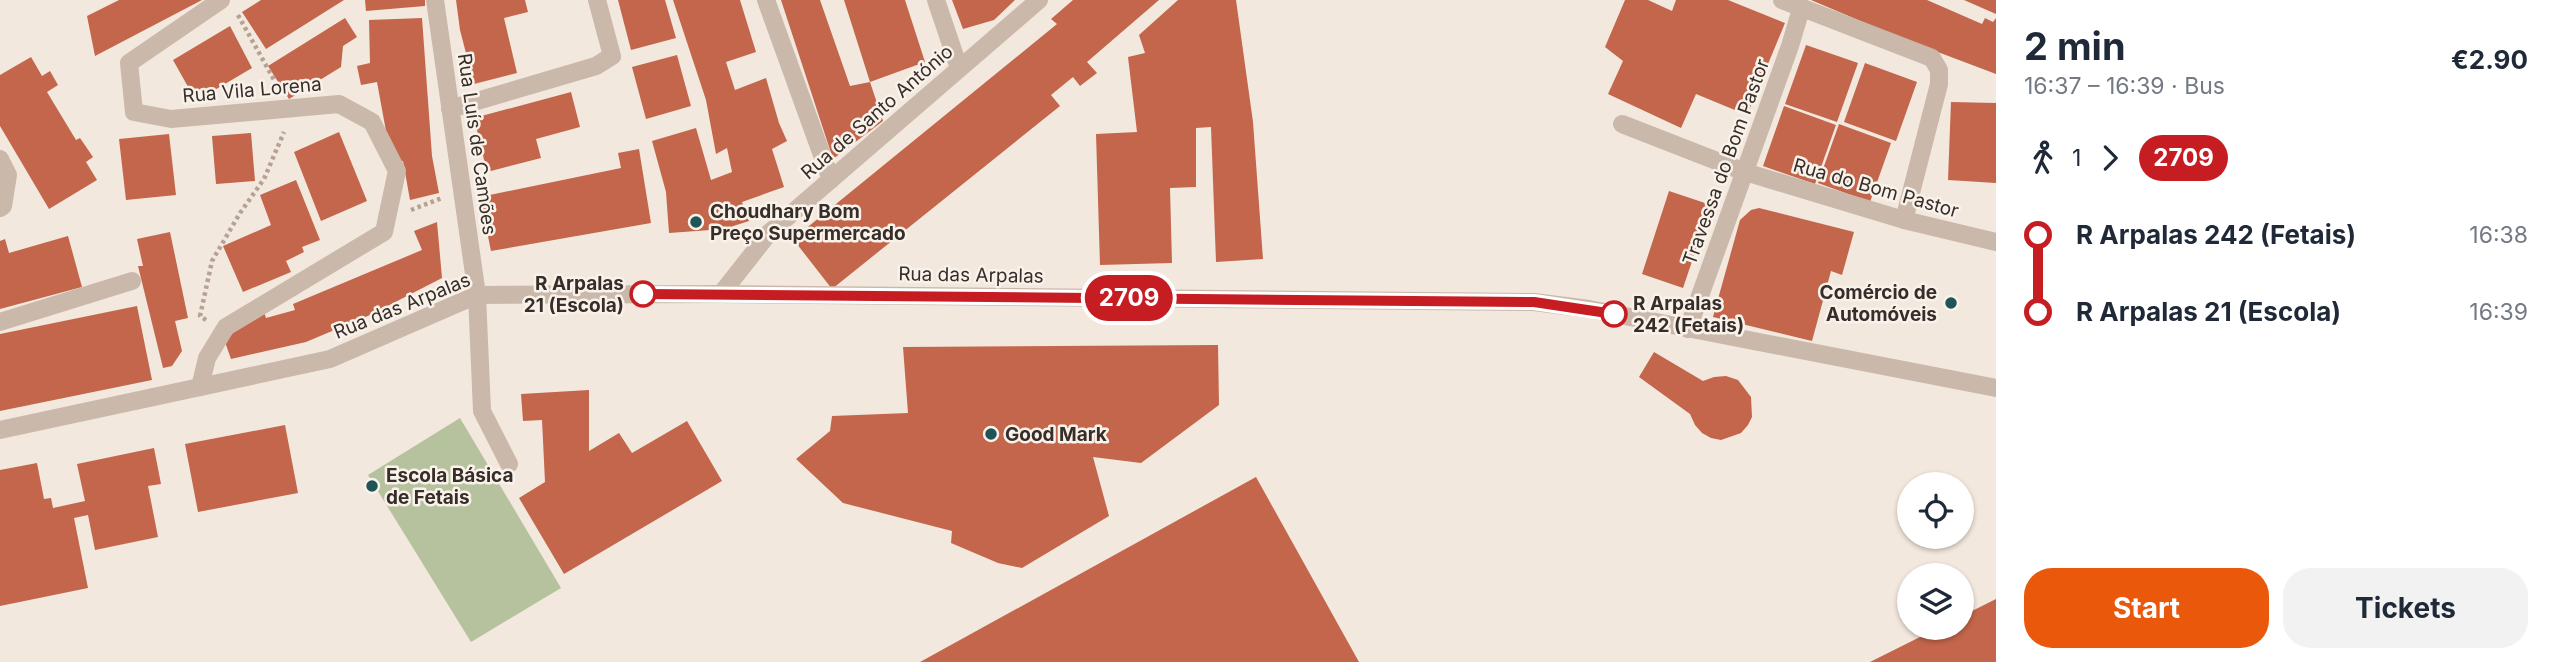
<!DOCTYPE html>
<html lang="en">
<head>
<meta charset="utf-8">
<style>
	body { margin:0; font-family:Inter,sans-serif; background:#f2f2f3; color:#1f2937; height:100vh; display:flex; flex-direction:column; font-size:26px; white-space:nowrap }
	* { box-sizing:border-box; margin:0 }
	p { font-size:23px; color:#747a83 }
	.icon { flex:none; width:38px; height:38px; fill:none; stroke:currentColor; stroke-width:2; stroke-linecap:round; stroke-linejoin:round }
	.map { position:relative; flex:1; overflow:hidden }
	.sheet { display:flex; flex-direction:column; background:#fff; width:560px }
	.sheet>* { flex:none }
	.badge { padding:0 14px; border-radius:23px; font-size:24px; line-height:46px }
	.buttons { position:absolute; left:1897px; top:472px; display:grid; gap:14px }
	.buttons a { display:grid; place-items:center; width:77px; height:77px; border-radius:50%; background:#fff; box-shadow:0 2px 5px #0004; font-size:35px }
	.map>.badge { position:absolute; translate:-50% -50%; box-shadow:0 0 0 4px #fff }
	.legs { display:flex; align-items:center; gap:10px; height:77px; padding:0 28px; font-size:23px }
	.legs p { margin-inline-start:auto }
	.head { display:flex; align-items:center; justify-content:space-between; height:119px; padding:0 28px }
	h1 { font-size:38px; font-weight:700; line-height:52px }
	.action { display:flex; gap:14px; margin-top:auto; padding:14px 28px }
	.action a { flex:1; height:80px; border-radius:28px; background:#ea580c; color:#fff; font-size:28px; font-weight:700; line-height:80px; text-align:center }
	.action a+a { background:#f2f2f3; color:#1f2937 }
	ul { padding:0 28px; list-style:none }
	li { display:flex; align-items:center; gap:24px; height:77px; font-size:26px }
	li i { display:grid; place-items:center; width:10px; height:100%; margin:0 9px; background:currentColor }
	li i::after { content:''; width:18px; height:18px; margin:-9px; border:5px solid; border-radius:50%; background:#fff }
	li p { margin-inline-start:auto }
	li:first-child i { background:linear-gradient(#0000 50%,currentColor 0) }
	li:last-child i { background:linear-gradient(currentColor 50%,#0000 0) }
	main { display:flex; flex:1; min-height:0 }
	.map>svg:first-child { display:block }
	.green { fill:#b6c19e }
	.building { fill:#c3664b }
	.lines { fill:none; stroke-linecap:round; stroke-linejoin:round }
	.path { stroke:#b6a294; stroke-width:4.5; stroke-dasharray:3.5 3.5; stroke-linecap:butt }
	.service { stroke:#cab8aa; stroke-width:18 }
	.minor { stroke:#cab8aa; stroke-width:18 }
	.tertiary { stroke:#cab8aa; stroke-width:18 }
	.line-1-casing { stroke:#fff; stroke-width:16 }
	.line-1 { stroke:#c61d23; stroke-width:10 }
	.poi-dot { fill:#205558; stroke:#f9f2ea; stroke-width:2.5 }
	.stop-1-dot { fill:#fff; stroke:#c61d23; stroke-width:3.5 }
	.labels { text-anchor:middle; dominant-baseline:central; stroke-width:5; stroke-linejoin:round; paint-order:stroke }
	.street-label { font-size:19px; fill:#372d29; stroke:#f9f2ea }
	.poi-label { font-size:19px; font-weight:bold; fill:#372d29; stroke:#f9f2ea; text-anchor:start }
	.stop-label { font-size:19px; font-weight:bold; fill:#372d29; stroke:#f9f2ea; text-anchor:end }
</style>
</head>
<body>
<main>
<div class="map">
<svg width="1996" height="662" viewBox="0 0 1996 662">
	<rect width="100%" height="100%" fill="#f2e8de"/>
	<path class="green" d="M460,418L561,588L471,642L368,475Z"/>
	<path class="building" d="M119,0H202L95,56L87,16Z
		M261,0H344L266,49L242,12Z
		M365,0H425V6L366,11Z
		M456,0H525L528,12L504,18L517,73L474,84L460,30Z
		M618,0H665L676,38L631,50Z
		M673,0H740L756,52L726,62L735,90L766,78L779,123L787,141L772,149L784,187L742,202L749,221L724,229L669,233L666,192L652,141L696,128L711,180L732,172L727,148L716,154L706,100Z
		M781,0H820L850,86L870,82L883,121L833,159Z
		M844,0H905L925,62L870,82Z
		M952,0H1015L994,20L963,29Z
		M1073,0H1159L1087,62L1097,73L1080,86L1073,77L1051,95L1060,106L832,289L793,239L1057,24L1051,19Z
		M1178,0H1236L1253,122L1263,259L1216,262L1211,127L1196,128V187L1170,188L1172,263L1100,265L1096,134L1137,132L1128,57L1145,53L1139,35Z
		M1625,0H1648L1672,11L1676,0H1728L1785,23L1747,115L1696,94L1681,128L1608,94L1623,61L1605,47Z
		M1811,0H1927L1982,24L1985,18L1993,22L1996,18V74L1898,37Z
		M1964,0H1996V14Z
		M345,18L357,37L343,46L341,67L289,99L268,66Z
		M422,18L432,156L439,193L410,200L403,161L398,162L388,142L377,82L361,85L357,66L370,63L369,20Z
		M230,26L252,68L196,101L173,60Z
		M1806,45L1858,63L1837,122L1785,104Z
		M677,55L691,106L646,119L632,67Z
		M31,57L42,76L50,71L58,85L47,92L76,140L80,138L93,157L86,162L97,180L49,209L0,126V75Z
		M1865,63L1917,82L1896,141L1844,122Z
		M571,92L580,127L536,139L541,158L487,172L474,118Z
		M1951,102L1996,103V183L1948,180Z
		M1784,106L1836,125L1815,184L1763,166Z
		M1839,124L1891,143L1870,202L1818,183Z
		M339,132L367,201L321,221L294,152Z
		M251,133L255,181L216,184L212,136Z
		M169,134L176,195L126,200L119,139Z
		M639,149L651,223L491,251L480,197L621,168L618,153Z
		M296,180L320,240L302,247L304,252L286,261L291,272L243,292L223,246L271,225L260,195Z
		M1669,191L1711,205L1683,288L1642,274Z
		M1759,208L1854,232L1842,275L1831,271L1812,341L1713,317L1740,220L1751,210Z
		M437,222L442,278L370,315L306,342L231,359L225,342L237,328L264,312L266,318L295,310L293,304L422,250L414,231Z
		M170,232L188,318L175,321L182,351L172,366L163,368L138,266H143L137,239Z
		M68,236L82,287L0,309V241L5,239L9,253Z
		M137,306L152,380L0,411V334Z
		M1218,345L1219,405L1141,463L1093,457L1109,516L1022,568L998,563L951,543L952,531L843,503L796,459L830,431L832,416L908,413L903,347Z
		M1654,352L1703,381L1714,377L1726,376L1738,380L1751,397L1752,417L1748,425L1741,433L1721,440L1711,438L1702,433L1695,425L1690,414L1639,377Z
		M589,390V451L619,433L632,453L687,421L722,481L564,574L519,498L545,482L542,420L523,421L521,394Z
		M285,425L298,493L198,512L185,444Z
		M154,448L161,484L148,486L158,537L95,550L88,515L74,518L88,588L0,606V470L37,463L44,499L51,498L53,508L85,501L77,464Z
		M1256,477L1359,662H920Z
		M1996,599V662H1870L1938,628H1962V616Z"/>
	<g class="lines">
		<path class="path" d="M238,15L278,87
			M411,210L442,198
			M206,320L200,316L212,261L240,213L264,179L284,132"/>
		<path class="service" d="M1782,0L1932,58L1939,70V84L1904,220
			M1622,124L1745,172
			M477,295L482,411L509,464"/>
		<path class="minor" d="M435,0L477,295
			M766,0L831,180
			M936,0L959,68
			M450,109L596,66L612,56L597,0
			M0,159L8,175L3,206L0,208
			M1745,172L1904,220L1996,242
			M721,294L769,233L1039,0
			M0,322L132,281
			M1688,329L1790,46L1801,9
			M200,387L207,358L226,327L384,232L397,171L372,122L339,104L171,119L134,112L129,63L221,0"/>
		<path class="tertiary" d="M0,430L330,359L477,295L721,294L1534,302L1589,309L1996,388"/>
	</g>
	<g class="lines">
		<defs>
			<path id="line-1" d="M643,294L1534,302L1614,314"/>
		</defs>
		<use href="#line-1" class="line-1-casing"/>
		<use href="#line-1" class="line-1"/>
	</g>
	<g class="poi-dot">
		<circle cx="696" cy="222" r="7"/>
		<circle cx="1951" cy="303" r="7"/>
		<circle cx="991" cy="434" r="7"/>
		<circle cx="372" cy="486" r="7"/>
	</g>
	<g class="stop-1-dot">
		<circle cx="643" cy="294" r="12"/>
		<circle cx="1614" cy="314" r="12"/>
	</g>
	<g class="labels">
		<g class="street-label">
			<text transform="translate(252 90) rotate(-5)">Rua Vila Lorena</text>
			<text transform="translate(877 112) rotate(-41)">Rua de Santo António</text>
			<text transform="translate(477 144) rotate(82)">Rua Luís de Camões</text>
			<text transform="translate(1726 162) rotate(-70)">Travessa do Bom Pastor</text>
			<text transform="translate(1876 188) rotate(16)">Rua do Bom Pastor</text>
			<text transform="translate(971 275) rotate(1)">Rua das Arpalas</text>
			<text transform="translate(402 306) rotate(-22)">Rua das Arpalas</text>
		</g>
		<g class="poi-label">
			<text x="710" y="211">Choudhary Bom<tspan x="710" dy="22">Preço Supermercado</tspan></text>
			<text x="1937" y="292" text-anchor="end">Comércio de<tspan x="1937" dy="22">Automóveis</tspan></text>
			<text x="1005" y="434">Good Mark</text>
			<text x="386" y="475">Escola Básica<tspan x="386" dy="22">de Fetais</tspan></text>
		</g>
		<g class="stop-label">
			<text x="624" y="283">R Arpalas<tspan x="624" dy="22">21 (Escola)</tspan></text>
			<text x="1633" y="303" text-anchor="start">R Arpalas<tspan x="1633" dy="22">242 (Fetais)</tspan></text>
		</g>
	</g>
</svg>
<div class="buttons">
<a><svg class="icon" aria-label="locate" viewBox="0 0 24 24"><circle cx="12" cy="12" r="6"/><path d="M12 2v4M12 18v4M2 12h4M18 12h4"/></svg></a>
<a><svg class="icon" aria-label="layers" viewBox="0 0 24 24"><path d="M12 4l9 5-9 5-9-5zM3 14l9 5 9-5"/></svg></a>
</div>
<b class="badge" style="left:1129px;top:298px;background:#c61d23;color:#fff">2709</b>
</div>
<section class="sheet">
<div class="head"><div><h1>2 min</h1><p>16:37 – 16:39 · Bus</p></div><b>€2.90</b></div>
<div class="legs"><svg class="icon" aria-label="walk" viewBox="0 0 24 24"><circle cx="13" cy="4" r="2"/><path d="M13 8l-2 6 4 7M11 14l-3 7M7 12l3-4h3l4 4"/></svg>1<svg class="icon" aria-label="forward" viewBox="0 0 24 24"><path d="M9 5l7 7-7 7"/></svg><b class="badge" style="background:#c61d23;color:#fff">2709</b></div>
<ul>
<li><i style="color:#c61d23"></i><b>R Arpalas 242 (Fetais)</b><p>16:38</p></li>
<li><i style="color:#c61d23"></i><b>R Arpalas 21 (Escola)</b><p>16:39</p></li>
</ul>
<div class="action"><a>Start</a><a>Tickets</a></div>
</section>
</main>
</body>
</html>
